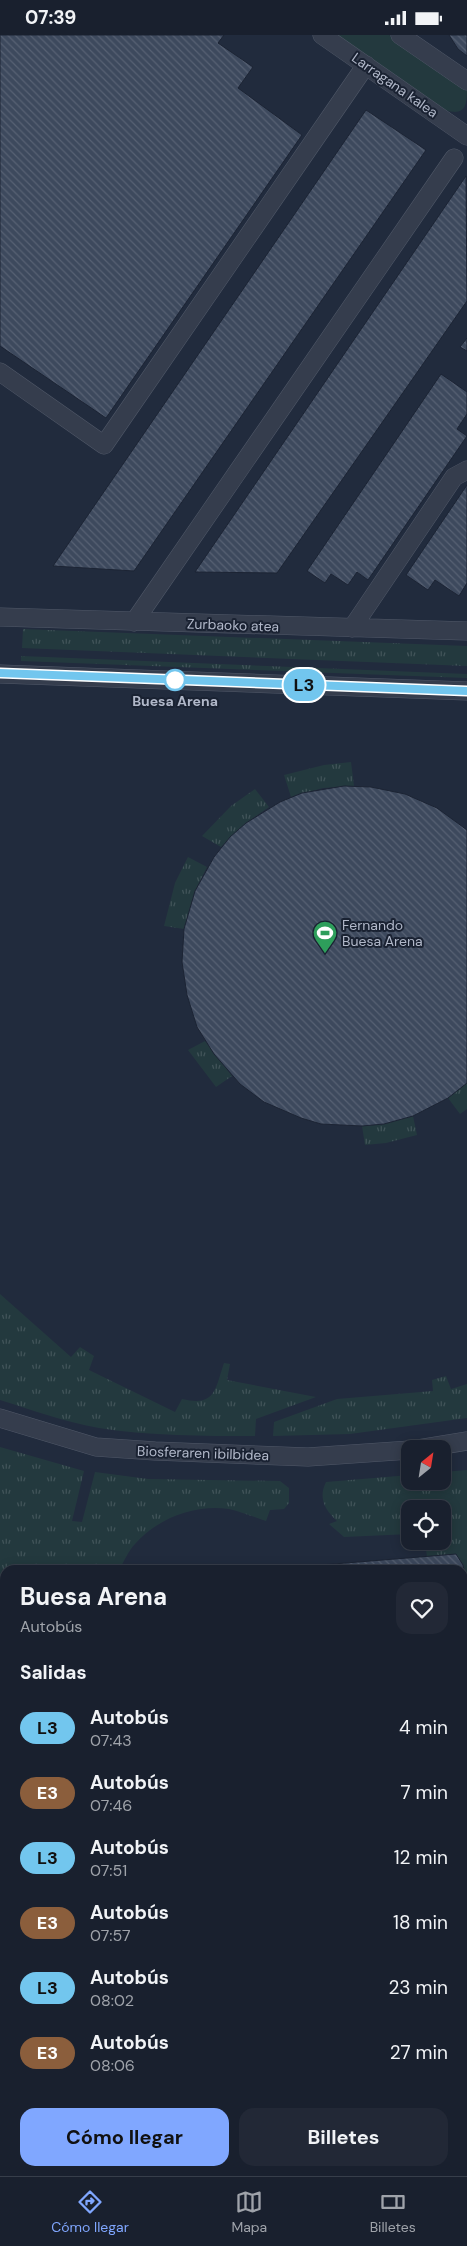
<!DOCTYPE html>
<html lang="es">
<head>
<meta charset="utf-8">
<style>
	body { margin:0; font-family:"DM Sans",sans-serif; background:#222836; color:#f1f3f6; height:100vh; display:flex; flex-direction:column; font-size:19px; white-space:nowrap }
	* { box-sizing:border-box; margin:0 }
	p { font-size:16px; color:#9fa3aa }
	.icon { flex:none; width:28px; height:28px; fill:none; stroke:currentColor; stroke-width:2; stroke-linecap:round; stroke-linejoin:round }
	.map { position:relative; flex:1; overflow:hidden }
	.side { position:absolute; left:0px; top:1530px; width:468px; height:611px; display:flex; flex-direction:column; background:#19202e; border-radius:15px 15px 0 0; box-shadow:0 2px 12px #0003,0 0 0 1px #373e4a }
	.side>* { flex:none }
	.badge { padding:0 10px; border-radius:16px; font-size:18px; line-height:32px }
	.needle { width:32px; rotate:30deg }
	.tools { position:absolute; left:401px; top:1405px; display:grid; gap:10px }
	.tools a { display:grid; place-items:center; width:50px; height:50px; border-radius:10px; background:#19202e; box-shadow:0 2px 12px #0003,0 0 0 1px #373e4a; font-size:25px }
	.map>.badge { position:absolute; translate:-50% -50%; box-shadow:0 0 0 2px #fff }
	h2 { padding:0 20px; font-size:19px; line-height:45px }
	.round { display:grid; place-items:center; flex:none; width:52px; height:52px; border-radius:15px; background:#222836 }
	.head { display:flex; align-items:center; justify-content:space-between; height:85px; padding:0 20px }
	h1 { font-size:24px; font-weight:700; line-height:38px }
	.action { display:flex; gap:10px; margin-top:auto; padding:10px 20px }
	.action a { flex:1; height:58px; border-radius:15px; background:#80a7ff; color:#111; font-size:20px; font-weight:700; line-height:58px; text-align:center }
	.action a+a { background:#222836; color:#f1f3f6 }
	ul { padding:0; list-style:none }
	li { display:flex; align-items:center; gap:15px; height:65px; padding:0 20px }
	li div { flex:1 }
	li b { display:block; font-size:19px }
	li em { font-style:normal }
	li .badge { min-width:55px; font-weight:700; text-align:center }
	.status { display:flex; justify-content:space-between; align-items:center; height:35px; padding:0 25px; background:#19202e; direction:ltr }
	.status svg { height:14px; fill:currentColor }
	.menu { display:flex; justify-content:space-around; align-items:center; height:70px; border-top:1px solid #373e4a; background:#19202e; font-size:14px; color:#9fa3aa }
	.menu a { display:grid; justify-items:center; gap:2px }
	.menu .current { color:#80a7ff }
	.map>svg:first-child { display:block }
	.grass { fill:url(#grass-tufts) }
	.park { fill:url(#park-dots) }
	.garden { fill:#23393e }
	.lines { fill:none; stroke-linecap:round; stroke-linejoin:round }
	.stream { stroke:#324364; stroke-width:5 }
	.building { fill:url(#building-back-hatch); stroke:#1c2434 }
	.minor-casing { stroke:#505868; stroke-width:19 }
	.minor { stroke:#353d4d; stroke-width:18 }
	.line-casing { stroke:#fff; stroke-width:11 }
	.line { stroke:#72c6ee; stroke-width:8 }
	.stop-dot { fill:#fff; stroke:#72c6ee; stroke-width:2.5 }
	.labels { text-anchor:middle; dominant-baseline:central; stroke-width:4; stroke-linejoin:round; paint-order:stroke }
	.street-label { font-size:14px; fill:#b1b8c9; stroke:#1a2232 }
	.stop-label { font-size:14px; font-weight:bold; fill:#b1b8c9; stroke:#1a2232 }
	.poi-label { font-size:14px; fill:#b1b8c9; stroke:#1a2232; text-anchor:start }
</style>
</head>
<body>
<div class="status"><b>07:39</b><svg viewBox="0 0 49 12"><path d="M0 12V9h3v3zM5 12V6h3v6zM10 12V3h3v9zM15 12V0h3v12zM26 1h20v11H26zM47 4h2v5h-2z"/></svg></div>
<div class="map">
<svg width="467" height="2141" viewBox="0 0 467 2141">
	<defs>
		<pattern id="grass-tufts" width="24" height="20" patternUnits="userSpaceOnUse" patternTransform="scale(1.25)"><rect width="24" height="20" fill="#23393e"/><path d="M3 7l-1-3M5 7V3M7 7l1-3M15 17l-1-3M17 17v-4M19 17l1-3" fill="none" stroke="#415459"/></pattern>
		<pattern id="park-dots" width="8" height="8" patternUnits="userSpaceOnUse" patternTransform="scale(1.25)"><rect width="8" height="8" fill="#23393e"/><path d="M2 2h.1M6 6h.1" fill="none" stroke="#415459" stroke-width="1.8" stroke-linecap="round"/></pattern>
		<pattern id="building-back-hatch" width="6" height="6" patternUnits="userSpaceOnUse" patternTransform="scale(1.25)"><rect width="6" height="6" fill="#3d495d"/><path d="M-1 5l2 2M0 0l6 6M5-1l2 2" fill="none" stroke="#576173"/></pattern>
	</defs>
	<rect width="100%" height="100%" fill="#212b3d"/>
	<path class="grass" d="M23,594L467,611V631L22,613Z
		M21,621L467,639V643L21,626Z
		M351,727L354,751L323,753L291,762L284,740L324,730Z
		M255,754L269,772L246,788L221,812L202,801L231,771Z
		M188,822L207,832L195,856L184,894L164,891L175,848Z
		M205,1006L232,1041L216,1052L188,1015Z
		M467,1048V1074L460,1079L448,1063Z
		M413,1081L417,1100L386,1108L365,1110L362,1091L384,1089Z
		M0,1259L71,1322L80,1312L94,1321L89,1335L175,1377L182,1364C216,1372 215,1354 224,1328L230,1329L227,1345L316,1362L256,1384L255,1401C203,1401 151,1401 99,1393C65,1387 32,1375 0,1365Z
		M446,1341L451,1354L467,1349V1383L350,1399L273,1401L274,1387L337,1364L433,1356L432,1345Z
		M0,1412L84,1436L72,1486L82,1487L95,1437L148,1444L280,1446L289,1453V1468L284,1474L270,1475L266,1486C254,1482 242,1477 229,1474C195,1469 158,1483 135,1509C128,1516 124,1527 119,1535H5V1700L0,1698Z
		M467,1435V1659H463L462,1559L467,1552L463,1530L427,1522L425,1506H442V1474H410V1499L344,1502L329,1489L337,1486C325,1475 318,1463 326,1447L410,1440V1446H442L443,1437Z"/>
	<path class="park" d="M463,1659H467V2141H0V1698L5,1700V2136H462Z"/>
	<path class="garden" d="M335,0H389L460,48L467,56C467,73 463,81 445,75Z"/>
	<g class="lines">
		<path class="stream" d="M462,1867L467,1865
			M101,2141L104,2136"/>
	</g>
	<path class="building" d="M0,0H224L218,8L253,32L238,53L302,100L106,383L0,311Z
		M449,0H467V21L458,14Z
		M366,75L426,115L134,536L53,531Z
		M466,141L467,266L277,538L195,537Z
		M467,303V316L460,312Z
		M441,339L467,357V379L457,394L467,401L368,545L357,537L348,550L331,539L325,548L307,536Z
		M467,450V548L459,561L435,545L428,555L406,540Z
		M344,751L371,752L405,759L437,773L467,795V1048L448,1063L413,1081L384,1089L362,1091L321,1089L301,1083L264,1067L240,1049L214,1019L197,992L187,960L182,927L184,894L195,856L214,822L230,802L246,788L280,767L302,758Z
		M456,1519L463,1530L467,1552L462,1559V1535H260Z"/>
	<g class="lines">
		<defs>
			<path id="minor" d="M322,0L467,101
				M400,0L467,46
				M0,337L104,410L366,30
				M0,582L467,596
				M134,587L454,123
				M352,593L454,442L467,435
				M0,639L467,656
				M0,1383L96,1412L155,1416L308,1422L410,1415
				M418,1414L467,1406"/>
		</defs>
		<use href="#minor" class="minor-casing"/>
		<use href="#minor" class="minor"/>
	</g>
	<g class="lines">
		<defs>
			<path id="line" d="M0,638L467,656"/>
		</defs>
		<use href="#line" class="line-casing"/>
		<use href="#line" class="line"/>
	</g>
	<defs>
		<symbol id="stadium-pin" viewBox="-11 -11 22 30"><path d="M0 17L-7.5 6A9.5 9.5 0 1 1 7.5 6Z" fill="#2e9e5b" stroke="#1a2232"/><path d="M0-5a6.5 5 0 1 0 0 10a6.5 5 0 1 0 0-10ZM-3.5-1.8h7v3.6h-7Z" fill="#fff"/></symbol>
	</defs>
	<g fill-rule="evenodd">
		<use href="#stadium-pin" x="311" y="884" width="28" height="38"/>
	</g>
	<circle class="stop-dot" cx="175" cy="645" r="10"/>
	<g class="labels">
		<g class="street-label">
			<text transform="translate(395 50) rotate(35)">Larragana kalea</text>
			<text transform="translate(233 590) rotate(2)">Zurbaoko atea</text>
			<text transform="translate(203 1418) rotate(2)">Biosferaren ibilbidea</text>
		</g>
		<g class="stop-label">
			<text x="175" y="666">Buesa Arena</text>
		</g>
		<g class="poi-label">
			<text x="342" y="890">Fernando<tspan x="342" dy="16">Buesa Arena</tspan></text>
		</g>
	</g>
</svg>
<div class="tools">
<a><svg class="needle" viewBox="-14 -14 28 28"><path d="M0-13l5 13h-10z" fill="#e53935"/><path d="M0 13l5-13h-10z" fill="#9fa3aa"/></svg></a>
<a><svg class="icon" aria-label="locate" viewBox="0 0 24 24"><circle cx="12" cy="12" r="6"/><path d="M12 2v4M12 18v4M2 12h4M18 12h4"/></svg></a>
</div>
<b class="badge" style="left:304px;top:650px;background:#72c6ee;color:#111">L3</b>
<section class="side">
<div class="head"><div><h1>Buesa Arena</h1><p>Autobús</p></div><a class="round"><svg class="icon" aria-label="heart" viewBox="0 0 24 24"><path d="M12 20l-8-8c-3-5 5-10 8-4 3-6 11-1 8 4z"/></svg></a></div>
<h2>Salidas</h2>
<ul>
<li><span class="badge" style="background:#72c6ee;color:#111">L3</span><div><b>Autobús</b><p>07:43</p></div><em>4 min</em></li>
<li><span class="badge" style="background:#8b5e3c;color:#fff">E3</span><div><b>Autobús</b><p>07:46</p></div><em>7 min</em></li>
<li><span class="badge" style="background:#72c6ee;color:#111">L3</span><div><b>Autobús</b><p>07:51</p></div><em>12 min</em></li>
<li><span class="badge" style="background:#8b5e3c;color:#fff">E3</span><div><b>Autobús</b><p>07:57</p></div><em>18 min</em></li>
<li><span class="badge" style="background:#72c6ee;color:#111">L3</span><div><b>Autobús</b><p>08:02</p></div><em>23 min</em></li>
<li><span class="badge" style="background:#8b5e3c;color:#fff">E3</span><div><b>Autobús</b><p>08:06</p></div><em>27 min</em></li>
</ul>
<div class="action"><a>Cómo llegar</a><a>Billetes</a></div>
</section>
</div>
<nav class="menu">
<a class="current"><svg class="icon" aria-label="directions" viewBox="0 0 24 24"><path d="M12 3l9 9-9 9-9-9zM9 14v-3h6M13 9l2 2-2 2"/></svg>Cómo llegar</a>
<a><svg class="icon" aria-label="map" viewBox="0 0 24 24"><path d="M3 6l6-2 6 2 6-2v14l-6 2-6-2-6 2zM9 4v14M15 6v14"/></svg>Mapa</a>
<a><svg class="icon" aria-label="tickets" viewBox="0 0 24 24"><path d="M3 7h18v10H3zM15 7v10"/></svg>Billetes</a>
</nav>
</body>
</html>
